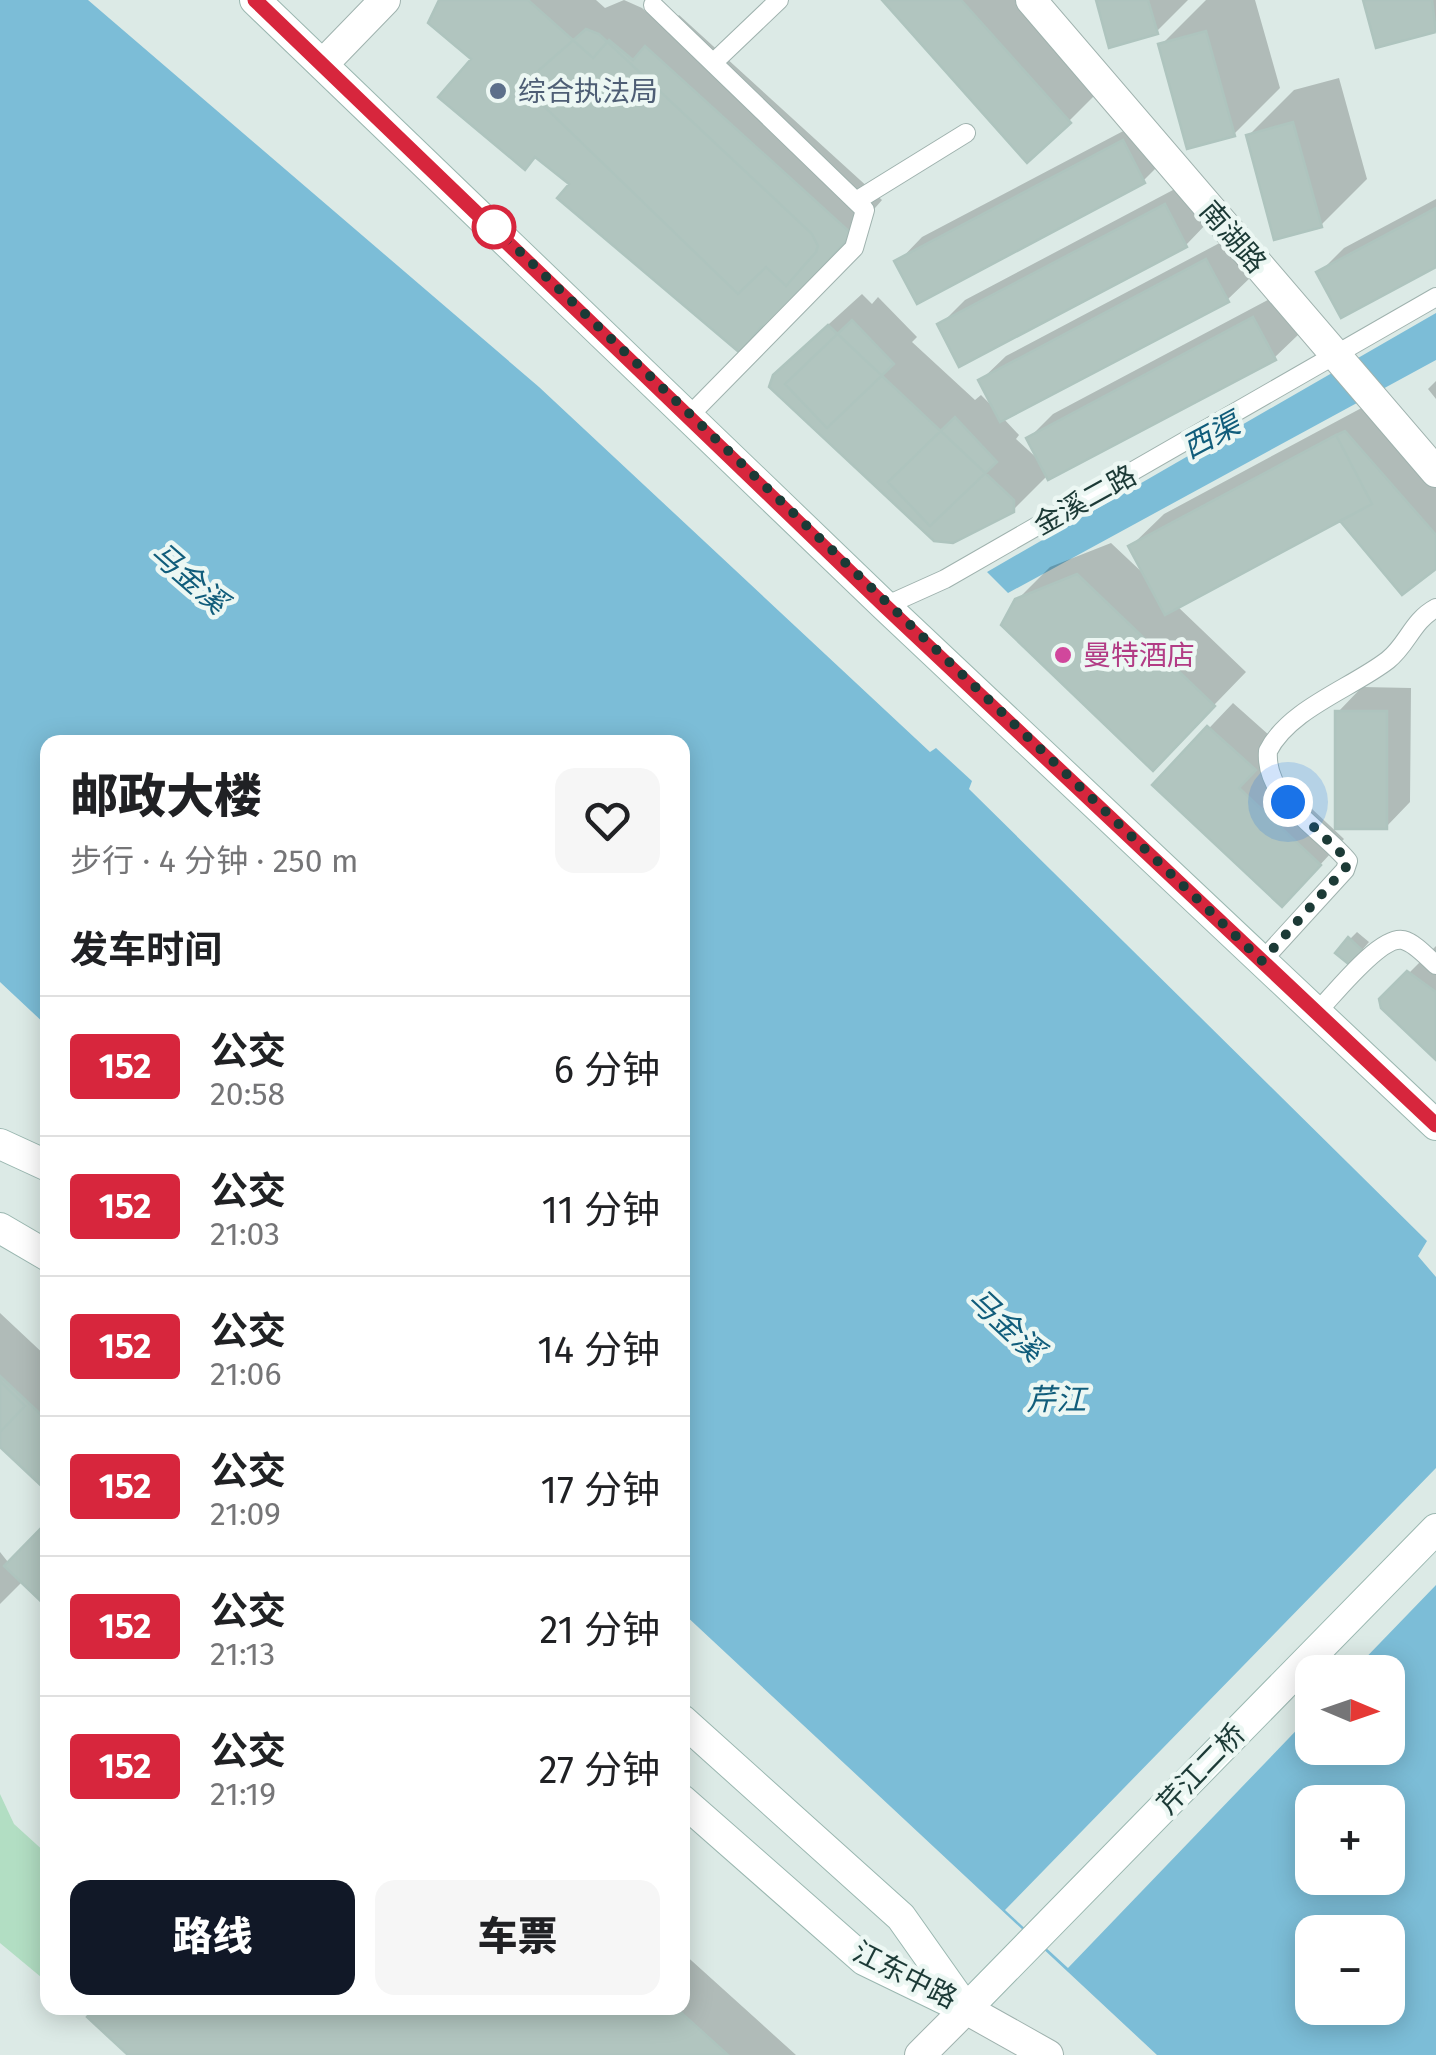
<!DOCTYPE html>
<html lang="zh">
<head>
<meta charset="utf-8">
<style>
	body { margin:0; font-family:"Fira Sans","Noto Sans SC",sans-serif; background:#f6f6f6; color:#202124; height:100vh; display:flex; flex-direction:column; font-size:38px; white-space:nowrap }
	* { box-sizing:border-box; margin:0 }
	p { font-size:32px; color:#757577 }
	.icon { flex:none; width:55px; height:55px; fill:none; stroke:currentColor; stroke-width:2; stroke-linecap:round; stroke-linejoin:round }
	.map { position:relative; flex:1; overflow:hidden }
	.panel { position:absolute; left:40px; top:735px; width:650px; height:1280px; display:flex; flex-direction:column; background:#fff; border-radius:20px; box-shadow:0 5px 25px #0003 }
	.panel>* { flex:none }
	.badge { padding:0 20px; border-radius:8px; font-size:35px; line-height:65px }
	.needle { width:65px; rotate:92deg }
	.buttons { position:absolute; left:1295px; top:1655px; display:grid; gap:20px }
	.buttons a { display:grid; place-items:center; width:110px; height:110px; border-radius:20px; background:#fff; box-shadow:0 5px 25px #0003; font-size:50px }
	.you { position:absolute; width:50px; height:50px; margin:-25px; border:8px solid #fff; border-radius:50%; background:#1a73e8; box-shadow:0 0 0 15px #1a73e833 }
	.map>.badge { position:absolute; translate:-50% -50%; box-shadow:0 0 0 5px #fff }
	h2 { padding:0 30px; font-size:38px; line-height:90px }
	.round { display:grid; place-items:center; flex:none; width:105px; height:105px; border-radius:20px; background:#f6f6f6 }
	.summary { display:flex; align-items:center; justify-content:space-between; height:170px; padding:0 30px }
	h1 { font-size:48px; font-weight:800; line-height:75px }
	.primary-button { display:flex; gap:20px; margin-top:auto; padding:20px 30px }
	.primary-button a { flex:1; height:115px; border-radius:20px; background:#111827; color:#fff; font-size:40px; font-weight:800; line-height:115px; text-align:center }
	.primary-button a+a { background:#f6f6f6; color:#202124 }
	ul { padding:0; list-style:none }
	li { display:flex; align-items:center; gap:30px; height:140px; padding:0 30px; border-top:2px solid #e0e0e0 }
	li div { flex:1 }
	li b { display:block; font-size:38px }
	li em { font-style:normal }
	li .badge { min-width:110px; font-weight:700; text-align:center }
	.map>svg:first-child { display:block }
	.green { fill:#b2dec3 }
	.water { fill:#7cbdd7; fill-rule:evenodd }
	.pier { fill:#dceae6 }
	.shadow { fill:#0003 }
	.building { fill:#b1c5bf; stroke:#aec4be; stroke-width:2.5 }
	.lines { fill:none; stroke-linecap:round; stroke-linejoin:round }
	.service-casing { stroke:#9fb2ae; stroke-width:20 }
	.minor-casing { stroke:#9fb2ae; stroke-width:32 }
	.secondary-casing { stroke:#9ab7b0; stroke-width:32 }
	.service { stroke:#fff; stroke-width:18 }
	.minor { stroke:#fff; stroke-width:30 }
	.secondary { stroke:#fff; stroke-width:30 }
	.line-casing { stroke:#fff; stroke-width:22 }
	.line { stroke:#d7263d; stroke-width:15 }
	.walk { stroke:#1c3a36; stroke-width:10; stroke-dasharray:0 18 }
	.service-dot { fill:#5c6f8a; stroke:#ecf7f3; stroke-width:4 }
	.stop-dot { fill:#fff; stroke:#d7263d; stroke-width:5 }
	.hotel-dot { fill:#d1479c; stroke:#ecf7f3; stroke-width:4 }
	.labels { text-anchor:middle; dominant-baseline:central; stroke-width:9; stroke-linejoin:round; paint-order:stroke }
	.service-label { font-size:28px; fill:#4e5e75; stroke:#ecf7f3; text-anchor:start }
	.street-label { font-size:28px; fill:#1c3a36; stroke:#ecf7f3 }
	.hotel-label { font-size:28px; fill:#b23c85; stroke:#ecf7f3; text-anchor:start }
	.water-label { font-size:30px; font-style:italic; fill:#115d7b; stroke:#ecf7f3 }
</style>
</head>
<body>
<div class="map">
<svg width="1436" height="2055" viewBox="0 0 1436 2055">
	<rect width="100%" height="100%" fill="#dceae6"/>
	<path class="green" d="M0,1794L14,1824L47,1854V1982L0,1943Z"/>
	<path class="water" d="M0,0H88L539,387L930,752L936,748L972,781L969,789L1427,1241L1418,1256L1436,1277V2055H1157L683,1613L682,742H48L47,1026L0,982ZM1312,1672H1388V1748H1312ZM1312,1802H1388V1878H1312ZM1312,1932H1388V2008H1312Z
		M1436,313V360L1008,593L987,572Z"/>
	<path class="pier" d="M1436,1468V1585L1352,1672H1312V1714L1068,1968L1005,1910Z"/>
	<path class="shadow" d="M443,0H596L605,8L624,0L642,8L666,29L679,15L882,200L806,287L740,349L572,184L474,59Z
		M885,0H1022L1101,89L1069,121Z
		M1099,0H1188L1156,32Z
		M1206,0H1255L1280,88L1234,134L1161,45Z
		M1366,0H1436V30L1377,45Z
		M1339,78L1367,179L1321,225L1248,136L1294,90Z
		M1148,118L1168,156L1143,181L898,262L922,237Z
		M1190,181L1210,220L1186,245L940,325L965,300Z
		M1436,199V265L1319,273L1344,248Z
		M1231,237L1252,276L1227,300L1003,418L1019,435L1016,439L1040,461L1029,438L1053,414L1279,294L1299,334L1274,358L1048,475L1013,510L808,343L862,294L872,304L878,297L917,337L912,342L975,400L981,395L995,409L981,380L1006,356Z
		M1436,381V399L1428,389Z
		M1369,404L1436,483V566L1351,514L1177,606L1246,672L1185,735L1017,600L1050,567L1111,543L1146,576L1131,546L1164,514Z
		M1362,687L1411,688L1410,802L1386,827L1338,712Z
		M1233,703L1279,744L1262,762L1344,839L1306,880L1155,785Z
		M1357,932L1369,942L1358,955L1350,939Z
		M1436,946V1056L1382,1000Z
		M0,1313L48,1358V1490L0,1446Z
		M0,1552L23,1581L0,1604Z
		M682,1952L796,2055H132L90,2017L99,2008H682Z"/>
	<path class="building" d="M439,0H528L593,58L609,40L633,60L645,46L852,234L774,323L761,327L740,353L557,198L569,184L535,157L525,170L438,97L471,59L428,23Z
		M882,0H961L1071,123L1027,163Z
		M1096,0H1148L1158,34L1109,48Z
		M1363,0H1432L1436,32L1376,48Z
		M586,29L599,34L812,234L818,246L816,252L786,286L766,267L738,294L522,85Z
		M1206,31L1235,136L1187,149L1158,44Z
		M1293,122L1322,227L1274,240L1246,135Z
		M1123,140L1145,183L917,304L894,261Z
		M1165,204L1187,247L959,367L937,324Z
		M1436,208V267L1341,318L1316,272Z
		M1206,259L1229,302L1000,422L978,380Z
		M1253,317L1276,360L1048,480L1026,438Z
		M852,320L894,364L827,428L785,384Z
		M828,325L1014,500V512L953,543L934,541L769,387L773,375Z
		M955,417L997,462L930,526L888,482Z
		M1345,431L1436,535V569L1402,595L1340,521L1372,504L1336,435Z
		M1336,435L1372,504L1165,615L1128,546Z
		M1077,574L1215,706L1153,771L1001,625L1015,599Z
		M1335,711H1387V829H1335Z
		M1207,726L1256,770L1239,788L1321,865L1282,907L1152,785Z
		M1348,937L1363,951L1351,966L1335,953Z
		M1407,971L1436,992V1060L1381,1008L1379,999Z
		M0,1376L48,1421V1492L0,1447Z
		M0,1381L25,1406L0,1432Z
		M48,1521V1608L4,1566Z
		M95,2008H676L728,2055H128L87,2017Z"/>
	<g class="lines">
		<defs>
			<path id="service" d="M653,5L865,210L854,248L689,416
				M713,63L779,0
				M856,201L966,133
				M885,606L945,579L1436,297
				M1262,961L1345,870L1348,861C1321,828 1264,799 1268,751C1289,709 1352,688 1388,660C1408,644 1412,621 1436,608
				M1317,1012C1333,996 1380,935 1403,940C1415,943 1427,957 1436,965"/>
			<path id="minor" d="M1031,0L1436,472
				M324,63L385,0
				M920,2055L966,2009L1048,2055"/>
			<path id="secondary" d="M255,0L885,606L1436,1125
				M0,1144L48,1166
				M0,1228L48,1256
				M682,1720L901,1917L966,2009
				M682,1800L864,1960L963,2008
				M966,2009L1436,1529"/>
		</defs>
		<use href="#service" class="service-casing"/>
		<use href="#minor" class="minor-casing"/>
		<use href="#secondary" class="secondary-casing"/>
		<use href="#service" class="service"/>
		<use href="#minor" class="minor"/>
		<use href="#secondary" class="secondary"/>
	</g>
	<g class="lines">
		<defs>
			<path id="line" d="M255,0L885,606L1436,1125"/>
		</defs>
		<use href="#line" class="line-casing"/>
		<use href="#line" class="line"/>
		<path class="walk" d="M494,227L1262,961L1347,866L1345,857L1288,802"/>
	</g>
	<circle class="service-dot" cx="498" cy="91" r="10"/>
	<circle class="stop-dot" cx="494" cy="227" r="20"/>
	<circle class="hotel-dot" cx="1063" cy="655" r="10"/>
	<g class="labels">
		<g class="service-label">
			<text x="518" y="91">综合执法局</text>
		</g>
		<g class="street-label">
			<text transform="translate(1233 237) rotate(49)">南湖路</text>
			<text transform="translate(1085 500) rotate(-29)">金溪二路</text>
			<text transform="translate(1201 1769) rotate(-46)">芹江二桥</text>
			<text transform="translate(905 1975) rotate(27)">江东中路</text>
		</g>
		<g class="hotel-label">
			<text x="1083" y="655">曼特酒店</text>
		</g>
		<g class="water-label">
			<text transform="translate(1211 436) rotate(-28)">西渠</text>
			<text transform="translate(189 578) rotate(41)">马金溪</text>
			<text transform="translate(1006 1325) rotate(43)">马金溪</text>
			<text x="1056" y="1400">芹江</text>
		</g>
	</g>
</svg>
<div class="buttons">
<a><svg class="needle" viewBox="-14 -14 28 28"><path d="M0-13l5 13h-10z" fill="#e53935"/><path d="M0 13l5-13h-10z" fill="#757577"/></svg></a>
<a>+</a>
<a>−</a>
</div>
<div class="you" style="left:1288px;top:802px"></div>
<section class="panel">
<div class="summary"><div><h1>邮政大楼</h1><p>步行 · 4 分钟 · 250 m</p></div><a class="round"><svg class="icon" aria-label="heart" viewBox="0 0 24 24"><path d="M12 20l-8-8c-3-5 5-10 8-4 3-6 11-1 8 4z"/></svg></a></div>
<h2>发车时间</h2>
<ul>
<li><span class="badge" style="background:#d7263d;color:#fff">152</span><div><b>公交</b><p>20:58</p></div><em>6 分钟</em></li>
<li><span class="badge" style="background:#d7263d;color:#fff">152</span><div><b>公交</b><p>21:03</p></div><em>11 分钟</em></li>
<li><span class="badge" style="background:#d7263d;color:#fff">152</span><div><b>公交</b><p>21:06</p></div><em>14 分钟</em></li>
<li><span class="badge" style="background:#d7263d;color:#fff">152</span><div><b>公交</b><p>21:09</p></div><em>17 分钟</em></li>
<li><span class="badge" style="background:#d7263d;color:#fff">152</span><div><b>公交</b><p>21:13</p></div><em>21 分钟</em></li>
<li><span class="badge" style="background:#d7263d;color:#fff">152</span><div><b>公交</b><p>21:19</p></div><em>27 分钟</em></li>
</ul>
<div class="primary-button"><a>路线</a><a>车票</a></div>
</section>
</div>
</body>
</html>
